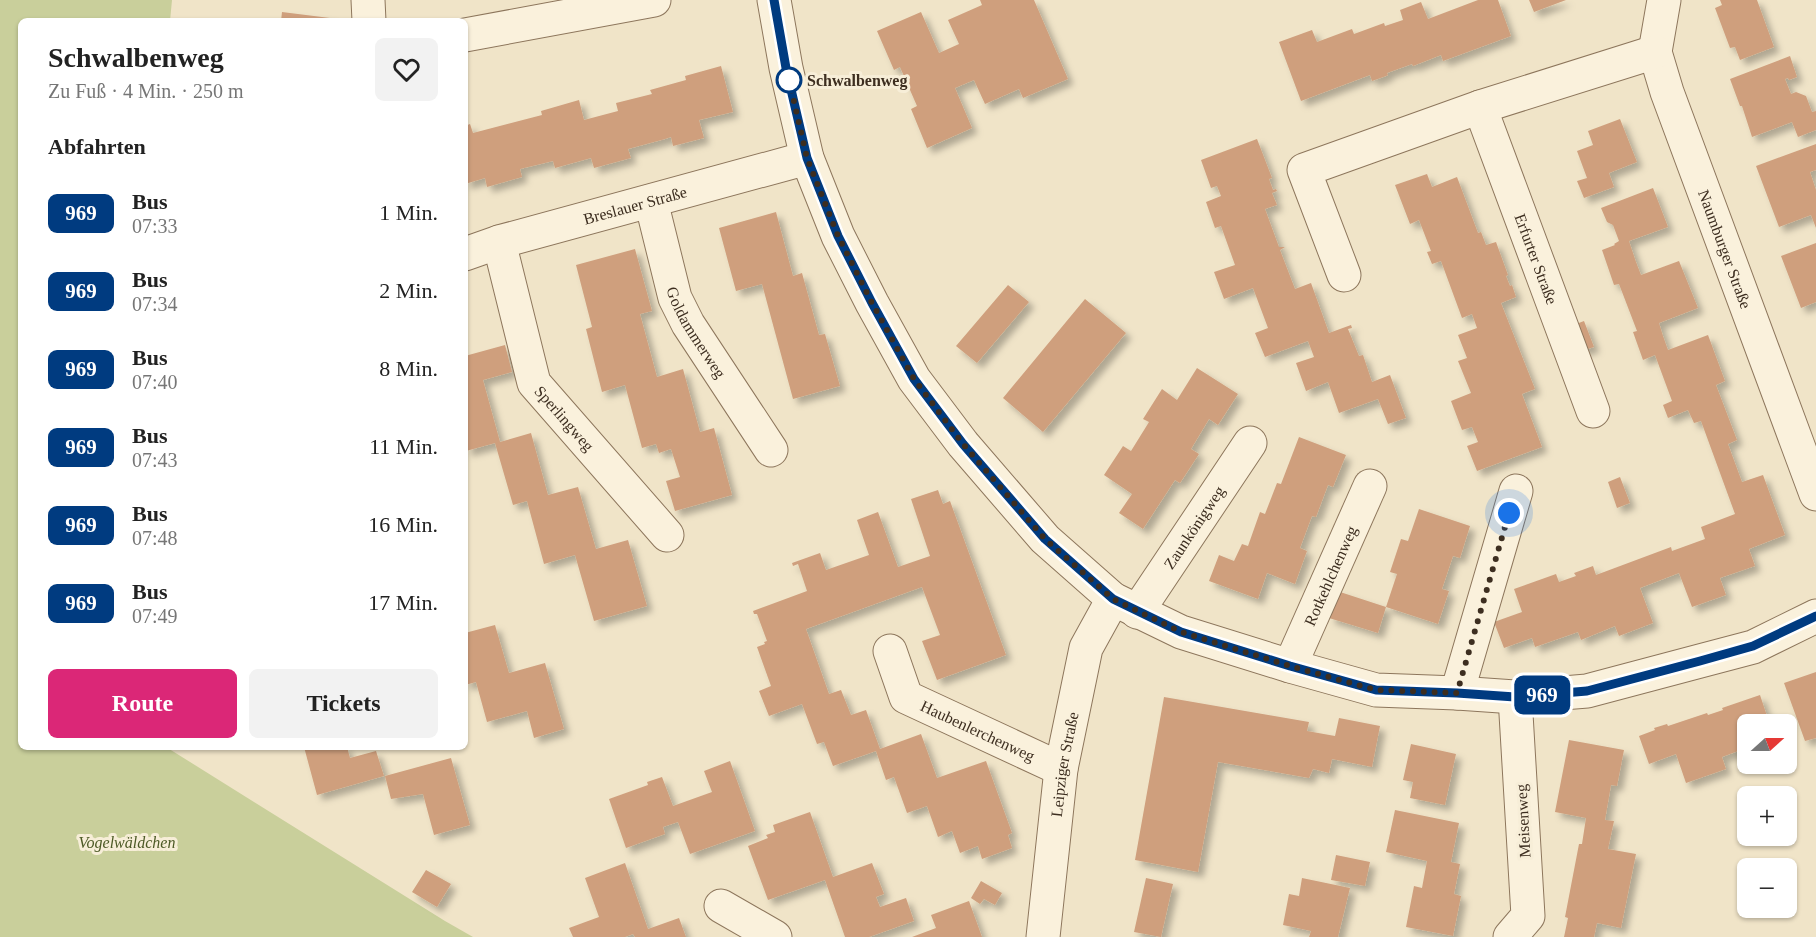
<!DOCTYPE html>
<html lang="de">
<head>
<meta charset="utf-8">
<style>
	body { margin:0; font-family:Georgia,serif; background:#f2f2f2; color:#222; height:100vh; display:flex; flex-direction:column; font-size:22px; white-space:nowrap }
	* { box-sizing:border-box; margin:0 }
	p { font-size:20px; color:#767676 }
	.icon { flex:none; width:33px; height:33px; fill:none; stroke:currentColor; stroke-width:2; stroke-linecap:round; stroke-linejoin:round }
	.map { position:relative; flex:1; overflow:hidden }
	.panel { position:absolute; left:18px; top:18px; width:450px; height:732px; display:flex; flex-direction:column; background:#fff; border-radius:9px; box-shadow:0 2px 4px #0004 }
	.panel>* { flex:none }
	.badge { padding:0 12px; border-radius:9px; font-size:21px; line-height:39px }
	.needle { width:39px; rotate:69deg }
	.controls { position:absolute; left:1737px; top:714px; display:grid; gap:12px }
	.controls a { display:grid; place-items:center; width:60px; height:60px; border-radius:9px; background:#fff; box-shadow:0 2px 4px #0004; font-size:30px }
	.you { position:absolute; width:30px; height:30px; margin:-15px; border:4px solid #fff; border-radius:50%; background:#1a73e8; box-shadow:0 0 0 9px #1a73e833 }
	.map>.badge { position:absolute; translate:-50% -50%; box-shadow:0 0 0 3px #fff }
	h2 { padding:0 30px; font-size:22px; line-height:54px }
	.round { display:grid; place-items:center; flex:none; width:63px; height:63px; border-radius:9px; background:#f2f2f2 }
	.headline { display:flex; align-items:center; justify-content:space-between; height:102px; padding:0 30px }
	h1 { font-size:28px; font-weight:700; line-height:45px }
	.primary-button { display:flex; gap:12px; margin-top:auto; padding:12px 30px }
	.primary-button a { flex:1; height:69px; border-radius:9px; background:#db2777; color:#fff; font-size:24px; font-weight:700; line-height:69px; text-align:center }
	.primary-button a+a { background:#f2f2f2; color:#222 }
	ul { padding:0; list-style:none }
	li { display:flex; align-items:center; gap:18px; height:78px; padding:0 30px }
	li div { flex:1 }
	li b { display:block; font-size:22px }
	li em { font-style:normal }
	li .badge { min-width:66px; font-weight:700; text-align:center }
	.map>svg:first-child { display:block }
	.green { fill:#c9cf9b }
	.building { fill:#cf9f7d; filter:url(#shadow) }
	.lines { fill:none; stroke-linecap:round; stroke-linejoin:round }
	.minor-casing { stroke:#8d765c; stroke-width:35 }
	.minor { stroke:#faf1dc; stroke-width:33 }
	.line-casing { stroke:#fff; stroke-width:14 }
	.line { stroke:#003b80; stroke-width:9 }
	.walk { stroke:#3d2e20; stroke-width:6; stroke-dasharray:0 10.8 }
	.stop-dot { fill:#fff; stroke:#003b80; stroke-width:3 }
	.labels { text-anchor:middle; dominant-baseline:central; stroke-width:6; stroke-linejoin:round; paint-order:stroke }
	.stop-label { font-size:16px; font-weight:bold; fill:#3d2e20; stroke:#f7eed8; text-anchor:start }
	.street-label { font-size:16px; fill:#3d2e20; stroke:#f7eed8 }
	.park-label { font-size:16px; font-style:italic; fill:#4d5a26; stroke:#f7eed8 }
</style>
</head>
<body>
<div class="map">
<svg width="1816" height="937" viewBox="0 0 1816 937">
	<defs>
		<filter id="shadow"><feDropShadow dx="5.5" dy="5.5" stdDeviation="3" flood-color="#0004"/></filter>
	</defs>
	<rect width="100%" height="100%" fill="#f0e4c8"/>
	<path class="green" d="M0,0H172L170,21H21V747H166L445,921L473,937H0Z"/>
	<path class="building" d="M980,0H1034L1068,79L1023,98L1019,89L985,104L974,80L955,88L972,128L927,148L911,109L917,106L900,67L894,70L877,31L921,12L939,53L959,44L948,20L982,5Z
		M1478,0H1498L1511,36L1443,61L1441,55L1413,66L1412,64L1387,73L1388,75L1386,76L1372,81L1370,75L1301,101L1279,42L1312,30L1317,42L1352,29L1354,34L1384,23L1385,26L1403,20L1400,10L1421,2L1428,19Z
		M1529,0H1566L1534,12Z
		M1720,0H1757L1774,47L1740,60L1735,47L1730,48L1715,8L1722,5Z
		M282,12L330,18V21H281Z
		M1790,56L1797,77L1789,80L1788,78L1785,79L1791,94L1796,92L1806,96L1812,112L1816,111V130L1798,137L1792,122L1752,137L1742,106H1740L1730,79Z
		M721,66L733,112L699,120L704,138L673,146L671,137L665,139L628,149L631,158L594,168L591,158L555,168L553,161L520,169L522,177L487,187L485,178L465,184V126L470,124L473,133L542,115L541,111L579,100L584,120L618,111L616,103L652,94L650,90L686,80L685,76Z
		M1620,119L1637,162L1609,173L1614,187L1584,198L1577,181L1587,178L1577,151L1593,145L1588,131Z
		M1257,139L1272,178L1269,179L1273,190L1276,189L1277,191L1272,193L1277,205L1265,209L1279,247H1285L1280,250L1295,289L1311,283L1329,333L1351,325L1352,328L1348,329L1359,356L1363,355L1372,382L1390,375L1406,418L1388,424L1378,399L1339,413L1328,382L1306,391L1296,363L1314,357L1308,341L1265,357L1255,333L1268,328L1253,288L1224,299L1214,272L1235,265L1221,226L1215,228L1206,202L1221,196L1217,186L1211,188L1201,160Z
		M1816,144V170L1810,172L1816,190V228L1811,215L1779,227L1756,166Z
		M1427,174L1432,187L1457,177L1478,233L1481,232L1486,245L1496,242L1508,275L1506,276L1510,286L1512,285L1516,297L1501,303L1535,389L1522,394L1542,447L1477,471L1467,446L1478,442L1472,427L1462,430L1451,401L1471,393L1458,361L1467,358L1458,335L1477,328L1472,314L1462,318L1441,261L1432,264L1427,252L1431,251L1419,220L1410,224L1395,185Z
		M1653,188L1668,227L1629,241L1636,262L1641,275L1679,261L1698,308L1659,323L1663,336L1668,350L1708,335L1725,381L1716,385L1737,440L1728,444L1742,482L1763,475L1785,535L1749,549L1755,566L1720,578L1726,595L1692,607L1679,573L1640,588L1653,623L1619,636L1615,626L1581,640L1578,632L1535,647L1532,638L1504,648L1494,622L1522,612L1514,589L1556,574L1559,582L1576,576L1574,573L1593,566L1596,575L1671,547L1672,551L1705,539L1701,527L1735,514L1701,421L1694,423L1688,410L1668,418L1663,405L1672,401L1655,355L1643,360L1633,332L1637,331L1619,284L1614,285L1602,250L1615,245L1614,244L1619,241L1613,225L1607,222L1601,208Z
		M776,212L793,276L802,273L819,335L825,334L840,386L793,399L762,284L736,291L719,228Z
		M1816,243V302L1801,308L1781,256Z
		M635,249L652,311L640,314L657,377L683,369L700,432L714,428L732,495L675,511L666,481L680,477L671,449L659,453L656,444L642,448L625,385L602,392L586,329L592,327L576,265Z
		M1008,285L1029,302L977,363L956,346Z
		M1085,299L1126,333L1043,432L1003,398Z
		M1584,321L1594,347L1581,351L1571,326Z
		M505,345L512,372L483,380L500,442L531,433L548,495L578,487L596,549L628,540L647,606L594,621L575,555L544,564L527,501L513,505L495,443L466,451L465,356Z
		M1197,368L1238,394L1218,425L1209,419L1191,449L1199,454L1180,483L1175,480L1143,529L1119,513L1132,494L1104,475L1123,446L1131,451L1149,422L1143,419L1162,389L1177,400Z
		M1299,437L1346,455L1333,487L1328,485L1316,517L1312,516L1300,548L1307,551L1295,584L1267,573L1258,599L1209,581L1219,555L1234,561L1242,544L1248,546L1260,512L1265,514L1277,483L1281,484Z
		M1620,477L1630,503L1617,508L1608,482Z
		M938,490L943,504L950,501L1006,655L937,680L922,641L940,635L922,587L806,629L829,694L841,690L851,715L866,710L880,749L921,734L937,778L986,761L1012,833L1008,835L1012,848L982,859L978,846L960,853L952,831L938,837L927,806L907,813L894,777L886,780L876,751L833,766L824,742L817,744L802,704L769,716L759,691L771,686L757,647L765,644L764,642L767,641L757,614H754L753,611L807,591L798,564L793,566L792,563L820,553L826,570L869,555L857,520L878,512L898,567L930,556L911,499Z
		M1419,509L1470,526L1460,558L1453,556L1442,589L1449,591L1438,624L1386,607L1397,574L1390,572L1401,539L1408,541Z
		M1337,591L1386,607L1378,633L1329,618Z
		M495,625L509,673L545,663L564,729L534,738L527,711L487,722L476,682L465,685V633Z
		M1816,672V738L1805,741L1784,683Z
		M1760,695L1768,719L1748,724V744L1737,748L1738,751L1722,757L1726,769L1686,783L1676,754L1649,764L1639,736L1655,730L1654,728L1667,724L1668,726L1707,713L1708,715L1723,710L1722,708Z
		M1164,697L1309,722L1307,731L1335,736L1339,718L1380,726L1372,767L1332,759L1329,773L1313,769L1309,778L1218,762L1198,872L1135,860Z
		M1569,740L1624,750L1617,786L1611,785L1605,820L1614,821L1608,849L1636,854L1621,928L1597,923L1594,937H1564L1568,918L1565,917L1579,844H1582L1586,818L1555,812Z
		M1411,744L1456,754L1445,805L1410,798L1413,782L1403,780Z
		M304,747H347L350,758L376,751L384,776L317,795Z
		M451,758L470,825L434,835L423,794L391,799L385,776Z
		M730,761L755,831L690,854L678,822L663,827L665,834L626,848L609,799L648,785L647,782L662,777L673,806L712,792L704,771Z
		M1395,810L1459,823L1451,862L1460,864L1454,894L1461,896L1453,936L1406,927L1414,886L1422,888L1427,861L1386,852Z
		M810,812L833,877L872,863L884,894L876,897L880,907L906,898L914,921L869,937H845L825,880L768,900L748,846L768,838L766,835L775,832L773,825Z
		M1336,855L1370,862L1365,886L1331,880Z
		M625,863L648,929L679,918L686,937H635L633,934L625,937H573L569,928L599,917L585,878Z
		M426,870L451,884L437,907L412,892Z
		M1146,878L1173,884L1161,937L1134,932Z
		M1302,878L1350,888L1338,937H1309L1311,931L1283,925L1289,894L1299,896Z
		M981,881L1002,893L995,905L984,899L980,904L971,898Z
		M969,901L982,937H912L936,928L931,915Z"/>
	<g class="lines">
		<defs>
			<g id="minor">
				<path d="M368,0L369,21"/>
				<path d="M774,0L786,68L807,158L838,236L872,303L914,379L963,444L1045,539L1113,599L1181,632L1290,666L1376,690L1457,693L1515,697L1587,691L1700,661L1753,647L1816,616"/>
				<path id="s1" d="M1664,0L1655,52L1667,92L1816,494"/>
				<path d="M465,35L654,0"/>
				<path id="s2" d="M1480,107L1593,411"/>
				<path id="s3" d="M651,201L675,298L688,324L771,450"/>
				<path id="s4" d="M499,242L534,383L667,535"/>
				<path id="s5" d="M465,254L499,242L807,158"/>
				<path d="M1344,275L1304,170L1480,107L1655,52"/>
				<path id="s6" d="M1137,612L1250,443"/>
				<path id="s7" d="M890,651L906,697L1061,769"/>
				<path id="s8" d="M1290,666L1370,486"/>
				<path d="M1457,693L1516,491"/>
				<path d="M721,906L775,937"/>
				<path id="s9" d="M1043,937L1061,769L1086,648L1113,599"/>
				<path d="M1510,937L1528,916L1515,697"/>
			</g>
		</defs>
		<use href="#minor" class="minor-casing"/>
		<use href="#minor" class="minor"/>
	</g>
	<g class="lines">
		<defs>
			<path id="line" d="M774,0L786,68L807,158L838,236L872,303L914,379L963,444L1045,539L1113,599L1181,632L1290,666L1376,690L1457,693L1515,697L1587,691L1700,661L1753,646L1816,616"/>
		</defs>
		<use href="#line" class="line-casing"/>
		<use href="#line" class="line"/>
		<path class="walk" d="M789,80L807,158L838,236L872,303L914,379L963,444L1045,539L1113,599L1181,632L1290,666L1376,690L1457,693L1509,513"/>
	</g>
	<circle class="stop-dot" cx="789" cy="80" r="12"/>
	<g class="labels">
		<g class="stop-label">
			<text x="807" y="80">Schwalbenweg</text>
		</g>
		<g class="street-label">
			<text stroke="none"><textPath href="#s5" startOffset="177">Breslauer Straße</textPath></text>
			<text stroke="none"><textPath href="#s1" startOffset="262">Naumburger Straße</textPath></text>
			<text stroke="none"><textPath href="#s2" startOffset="162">Erfurter Straße</textPath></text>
			<text stroke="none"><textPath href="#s3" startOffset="140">Goldammerweg</textPath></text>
			<text stroke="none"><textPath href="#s4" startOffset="192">Sperlingweg</textPath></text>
			<text stroke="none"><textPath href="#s6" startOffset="102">Zaunkönigweg</textPath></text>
			<text stroke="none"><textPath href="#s8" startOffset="99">Rotkehlchenweg</textPath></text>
			<text stroke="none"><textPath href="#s7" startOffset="128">Haubenlerchenweg</textPath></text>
			<text stroke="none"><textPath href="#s9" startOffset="174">Leipziger Straße</textPath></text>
			<text transform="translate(1523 821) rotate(-93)">Meisenweg</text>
		</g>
		<g class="park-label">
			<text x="127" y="842">Vogelwäldchen</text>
		</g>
	</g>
</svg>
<div class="controls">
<a><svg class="needle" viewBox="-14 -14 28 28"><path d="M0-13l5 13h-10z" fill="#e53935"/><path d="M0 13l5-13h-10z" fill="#767676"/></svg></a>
<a>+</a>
<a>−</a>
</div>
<div class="you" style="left:1509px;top:513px"></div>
<b class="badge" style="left:1542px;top:695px;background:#003b80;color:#fff">969</b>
<section class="panel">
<div class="headline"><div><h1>Schwalbenweg</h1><p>Zu Fuß · 4 Min. · 250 m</p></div><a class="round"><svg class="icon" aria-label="heart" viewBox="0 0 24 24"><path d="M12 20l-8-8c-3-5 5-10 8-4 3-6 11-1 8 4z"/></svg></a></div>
<h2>Abfahrten</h2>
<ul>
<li><span class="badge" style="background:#003b80;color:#fff">969</span><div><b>Bus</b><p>07:33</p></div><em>1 Min.</em></li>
<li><span class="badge" style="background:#003b80;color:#fff">969</span><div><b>Bus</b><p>07:34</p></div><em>2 Min.</em></li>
<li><span class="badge" style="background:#003b80;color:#fff">969</span><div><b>Bus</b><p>07:40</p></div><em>8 Min.</em></li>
<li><span class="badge" style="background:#003b80;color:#fff">969</span><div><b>Bus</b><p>07:43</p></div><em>11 Min.</em></li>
<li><span class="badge" style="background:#003b80;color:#fff">969</span><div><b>Bus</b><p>07:48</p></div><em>16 Min.</em></li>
<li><span class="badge" style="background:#003b80;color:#fff">969</span><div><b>Bus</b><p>07:49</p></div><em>17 Min.</em></li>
</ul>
<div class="primary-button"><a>Route</a><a>Tickets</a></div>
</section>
</div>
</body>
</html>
